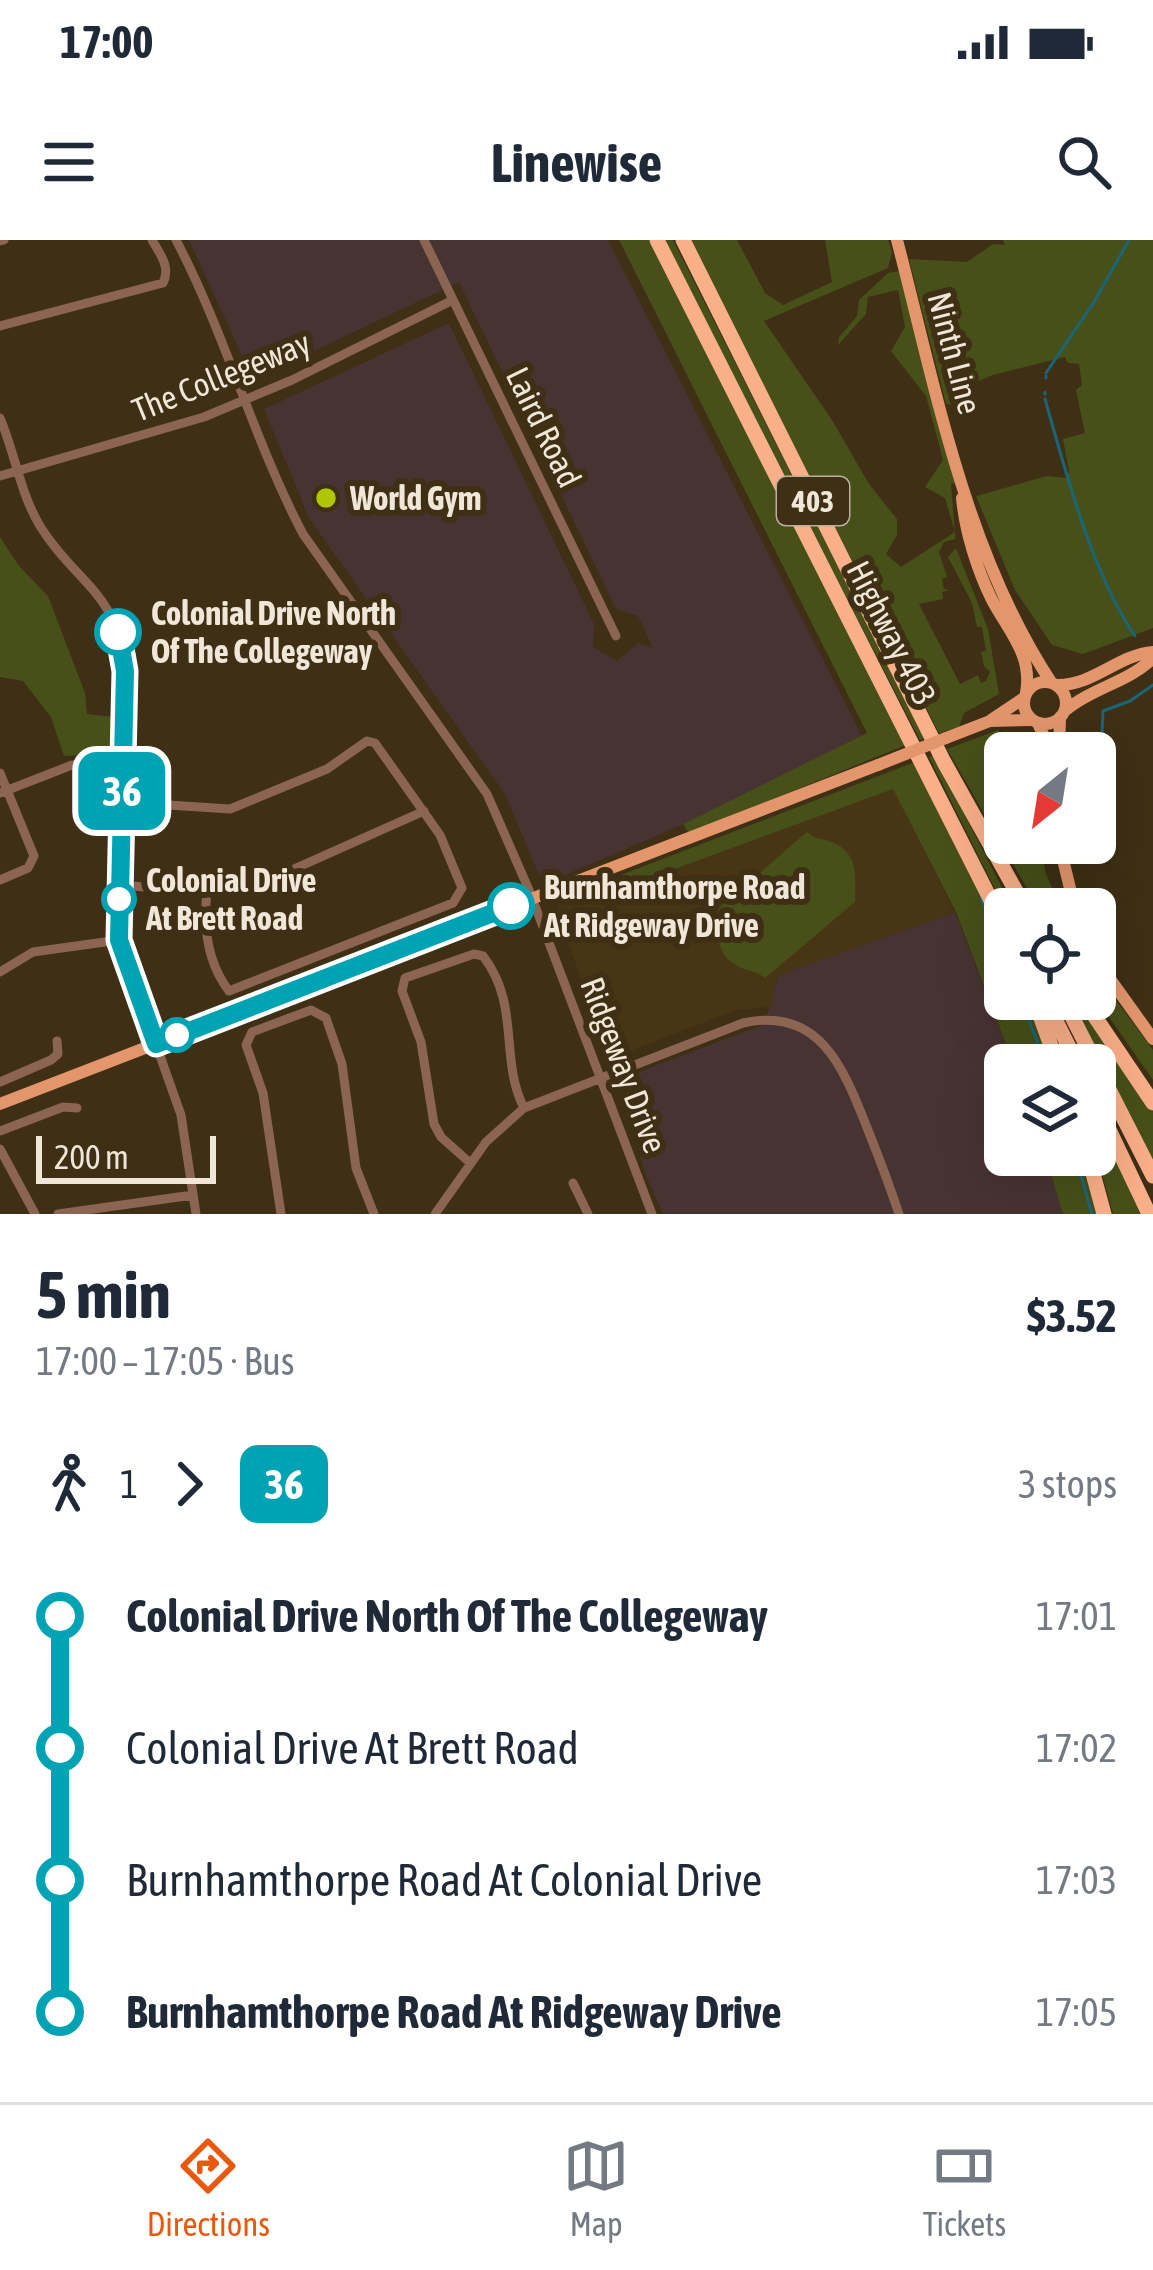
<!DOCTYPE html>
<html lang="en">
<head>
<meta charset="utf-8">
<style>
	body { margin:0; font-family:"Asap Condensed",sans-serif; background:#f6f6f7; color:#1f2937; height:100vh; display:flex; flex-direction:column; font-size:45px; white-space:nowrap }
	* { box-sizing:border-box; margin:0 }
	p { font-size:39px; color:#747a83 }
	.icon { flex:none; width:66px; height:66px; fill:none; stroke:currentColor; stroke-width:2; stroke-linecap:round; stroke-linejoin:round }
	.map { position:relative; height:974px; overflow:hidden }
	.sheet { display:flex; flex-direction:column; background:#fff; flex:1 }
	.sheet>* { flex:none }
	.badge { padding:0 24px; border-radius:18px; font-size:42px; line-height:78px }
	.needle { width:78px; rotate:210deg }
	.buttons { position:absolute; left:984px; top:492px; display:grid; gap:24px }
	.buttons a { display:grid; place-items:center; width:132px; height:132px; border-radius:18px; background:#fff; box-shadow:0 12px 48px #0002; font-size:60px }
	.scale { position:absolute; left:36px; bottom:30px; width:180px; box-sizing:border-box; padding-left:12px; border:6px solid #f1e7d8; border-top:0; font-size:33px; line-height:42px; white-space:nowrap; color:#f1e7d8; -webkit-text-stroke:9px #3e2f15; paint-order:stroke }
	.map>.badge { position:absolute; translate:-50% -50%; box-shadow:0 0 0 6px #fff }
	.legs { display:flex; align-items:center; gap:18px; height:132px; padding:0 36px; font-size:39px }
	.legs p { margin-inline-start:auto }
	.overview { display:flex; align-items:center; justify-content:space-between; height:204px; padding:0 36px }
	h1 { font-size:66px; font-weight:700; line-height:90px }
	ul { padding:0 36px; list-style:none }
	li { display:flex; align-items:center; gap:42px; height:132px; font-size:45px }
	li i { display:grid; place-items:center; width:18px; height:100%; margin:0 15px; background:currentColor }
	li i::after { content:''; width:30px; height:30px; margin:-15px; border:9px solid; border-radius:50%; background:#fff }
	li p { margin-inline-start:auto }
	li:first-child i { background:linear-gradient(#0000 50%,currentColor 0) }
	li:last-child i { background:linear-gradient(currentColor 50%,#0000 0) }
	.status { display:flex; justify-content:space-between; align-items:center; height:84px; padding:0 60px; background:#fff; direction:ltr }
	.status svg { height:33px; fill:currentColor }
	header { display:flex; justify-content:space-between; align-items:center; height:156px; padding:0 36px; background:#fff; font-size:54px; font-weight:700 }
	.menu { display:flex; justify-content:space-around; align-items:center; height:168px; border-top:3px solid #e0e1e3; background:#fff; font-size:33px; color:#747a83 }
	.menu a { display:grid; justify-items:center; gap:6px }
	.menu .current { color:#ea580c }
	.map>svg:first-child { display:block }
	.industrial { fill:#473332 }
	.built { fill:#483514 }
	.green { fill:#475018 }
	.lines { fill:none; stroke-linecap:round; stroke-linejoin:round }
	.stream { stroke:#196679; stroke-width:3 }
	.minor { stroke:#8b6551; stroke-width:9 }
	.major { stroke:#e3966c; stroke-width:12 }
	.highway { stroke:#f9af88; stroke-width:15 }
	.major-bridge { stroke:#e3966c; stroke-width:12 }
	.line-1-casing { stroke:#fff; stroke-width:27 }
	.line-1 { stroke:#00a3b4; stroke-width:18 }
	.poi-dot { fill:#b0c503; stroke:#3e2f15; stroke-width:4.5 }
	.stop-1-dot { fill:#fff; stroke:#00a3b4; stroke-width:6 }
	.labels { text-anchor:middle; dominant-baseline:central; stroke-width:12; stroke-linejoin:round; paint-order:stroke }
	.shield { fill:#3e2f15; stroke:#bbb09e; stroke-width:3 }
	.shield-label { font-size:30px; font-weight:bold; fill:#f1e7d8 }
	.street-label { font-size:33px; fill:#f1e7d8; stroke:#3e2f15 }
	.poi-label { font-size:33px; font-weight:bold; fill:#f1e7d8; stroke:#3e2f15; text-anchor:start }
	.stop-label { font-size:33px; font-weight:bold; fill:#f1e7d8; stroke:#3e2f15; text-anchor:start }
</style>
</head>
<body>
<div class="status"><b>17:00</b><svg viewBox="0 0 49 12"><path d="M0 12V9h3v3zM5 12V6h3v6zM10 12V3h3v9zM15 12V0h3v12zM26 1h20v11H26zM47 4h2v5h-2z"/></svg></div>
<header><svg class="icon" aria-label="menu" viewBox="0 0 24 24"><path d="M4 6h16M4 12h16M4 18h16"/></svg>Linewise<svg class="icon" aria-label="search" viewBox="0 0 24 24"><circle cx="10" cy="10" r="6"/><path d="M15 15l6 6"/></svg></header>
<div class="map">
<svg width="1153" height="974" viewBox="0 0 1153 974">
	<rect width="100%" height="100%" fill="#3e2f15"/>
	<path class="industrial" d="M189,0H608L862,496L693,580L547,643L541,640L505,554L309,278L264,169L449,83L594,384L593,407L617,421L638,403L653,408L638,376L616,369L459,42L253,140Z
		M955,672L1014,825H1005V915H1045L1063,974H663L646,936L618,844L641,831L765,784L778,735Z"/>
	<path class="built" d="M893,548L955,672L778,735L770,767L736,770L615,817L610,815L556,672L561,660L626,647Z"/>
	<path class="green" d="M619,0H649L906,505L689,593L683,584L867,493Z
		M662,0H673L925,498L920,500Z
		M690,0H737L765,53L783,65L832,42L825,0H888L892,12L888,28L764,81L832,180L869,244L897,279V295L886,314L901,327L955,292L945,258L925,247L943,220L926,156L891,111L905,87L898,50L868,57L866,74L838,105L839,97L857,76L859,60L888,33L899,31L956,243L951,244L955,293V299L944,302L939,312L947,337L942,339L944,349L949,350L942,352L943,359L919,364L960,444L978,435L981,443L986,441L990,432L984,426L981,412L986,411L982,387H977L972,363L948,317L956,308L988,389L999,454L964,473L959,487L939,493Z
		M1003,0H1153V388L1083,414L1052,405L1015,350L976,256L1047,236L1067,238L1069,231L1063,199L1085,193L1076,150L1082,145L1079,124L1068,123L1065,117L993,135L951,152L955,165L946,164L909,19L967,22L993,4L1005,5Z
		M0,297L19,326L48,356L85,453L87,474L114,477L110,514L64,516L51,477L23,441L0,437Z
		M998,490L1017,513H1005V603H1039L1046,634L1061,669H1039L947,509Z
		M934,515L1013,669H1005L929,517Z
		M915,522L1005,705V759H1028L1053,825H1014L956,672L893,549L626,647L621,635Z
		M807,592C816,600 823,598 834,603C860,615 855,640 855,662L765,738C756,730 747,732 736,725C714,712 717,689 719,668Z
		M1095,732L1153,810V840L1095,757Z
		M1069,759H1078L1153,872V926Z
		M1095,874L1140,974H1113L1095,908Z
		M1045,915H1083L1100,974H1063Z"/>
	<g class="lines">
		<path class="stream" d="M1046,133L1094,62L1129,0
			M1046,138V136
			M1045,154V152
			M1045,159C1066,233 1092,333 1135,396
			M1095,514L1102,495L1103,471L1130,461L1153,445
			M981,658L1005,718
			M1021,759L1046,825
			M1075,915L1092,974"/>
		<path class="minor" d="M176,0C226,95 253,199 303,294L487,554L529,650L652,974
			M424,0L616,396
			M0,1L4,0
			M0,86L163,43C171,27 160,14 152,0
			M0,178C15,213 20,253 40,286C75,343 120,353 125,431L119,700L181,875L196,974
			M0,236L204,177L292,140L453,60
			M0,533L34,616L28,628L0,640
			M0,553L72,525L123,523
			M122,562L230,569L327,529L367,501L375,503L440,595L462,648L453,663L229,751C207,722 203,687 207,652
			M119,645L207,652L247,650L424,571
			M0,732L33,712L119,700
			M0,842L51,820L58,814L57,801
			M0,891L63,867L77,868
			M0,909L35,974
			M469,922L441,897L434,884L421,802L402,751L405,738L474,714L483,716C521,765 499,819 524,868
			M573,943L588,974
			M58,974L193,955
			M281,974L263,853L246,805L252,792L311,770L326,778L342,824L356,928L374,974
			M435,974L486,902L524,868L743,783C819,766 843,827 866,885C878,915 889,944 899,974"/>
		<path class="major" d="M897,0C936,149 965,311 1051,442
			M962,258C965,291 977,329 991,358C1008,391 1033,414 1026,453
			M1024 463a21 21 0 1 1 42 0a21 21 0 1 1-42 0Z
			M1058,445C1094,445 1118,415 1153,412
			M1066,470C1092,448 1129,442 1153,418
			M991,480L1024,458
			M1038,483L1051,513
			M946,498L990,481L1031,480
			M1059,513L1060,477
			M1059,603L1075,669
			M1095,718L1153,799
			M0,864L878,525"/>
		<path class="highway" d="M657,0L1005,688
			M683,0L944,522L1026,669
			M1034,759L1058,825
			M1045,759L1078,825
			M1063,759L1153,936
			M1083,759L1153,863
			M1095,860L1149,974
			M1088,915L1104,974"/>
		<path class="major-bridge" d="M878,525L946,498"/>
	</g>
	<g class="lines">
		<defs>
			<path id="line-1" d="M118,392L125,431L119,700L156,804L511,666"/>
		</defs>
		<use href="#line-1" class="line-1-casing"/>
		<use href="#line-1" class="line-1"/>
	</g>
	<circle class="poi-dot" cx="326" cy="258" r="12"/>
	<g class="stop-1-dot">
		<circle cx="118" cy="392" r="21"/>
		<circle cx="119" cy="659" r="15"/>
		<circle cx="511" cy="666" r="21"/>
		<circle cx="177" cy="795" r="15"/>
	</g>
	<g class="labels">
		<rect class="shield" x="777" y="237" width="72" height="48" rx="9"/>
		<g class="shield-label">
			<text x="813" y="261">403</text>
		</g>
		<g class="street-label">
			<text transform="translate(955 113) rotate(75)">Ninth Line</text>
			<text transform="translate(221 136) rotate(-22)">The Collegeway</text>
			<text transform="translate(544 187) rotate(64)">Laird Road</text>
			<text transform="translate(892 393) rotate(63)">Highway 403</text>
			<text transform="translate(624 825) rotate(69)">Ridgeway Drive</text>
		</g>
		<g class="poi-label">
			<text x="350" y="258">World Gym</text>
		</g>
		<g class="stop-label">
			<text x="151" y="373">Colonial Drive North<tspan x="151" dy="38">Of The Collegeway</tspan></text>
			<text x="146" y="640">Colonial Drive<tspan x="146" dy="38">At Brett Road</tspan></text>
			<text x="544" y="647">Burnhamthorpe Road<tspan x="544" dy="38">At Ridgeway Drive</tspan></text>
		</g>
	</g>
</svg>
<div class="buttons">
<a><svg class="needle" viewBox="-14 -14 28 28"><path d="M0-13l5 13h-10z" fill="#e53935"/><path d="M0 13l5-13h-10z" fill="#747a83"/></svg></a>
<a><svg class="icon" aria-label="locate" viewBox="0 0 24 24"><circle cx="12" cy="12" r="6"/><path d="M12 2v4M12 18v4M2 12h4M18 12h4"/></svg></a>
<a><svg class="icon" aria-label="layers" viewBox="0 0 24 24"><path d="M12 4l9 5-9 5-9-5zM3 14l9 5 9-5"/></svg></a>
</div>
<div class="scale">200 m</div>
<b class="badge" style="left:122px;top:551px;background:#00a3b4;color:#fff">36</b>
</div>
<section class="sheet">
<div class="overview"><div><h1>5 min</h1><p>17:00 – 17:05 · Bus</p></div><b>$3.52</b></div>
<div class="legs"><svg class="icon" aria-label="walk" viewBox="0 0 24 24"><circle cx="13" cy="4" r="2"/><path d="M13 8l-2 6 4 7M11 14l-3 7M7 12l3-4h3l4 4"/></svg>1<svg class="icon" aria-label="forward" viewBox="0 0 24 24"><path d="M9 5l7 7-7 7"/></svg><b class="badge" style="background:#00a3b4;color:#fff">36</b><p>3 stops</p></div>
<ul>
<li><i style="color:#00a3b4"></i><b>Colonial Drive North Of The Collegeway</b><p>17:01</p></li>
<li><i style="color:#00a3b4"></i><span>Colonial Drive At Brett Road</span><p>17:02</p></li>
<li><i style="color:#00a3b4"></i><span>Burnhamthorpe Road At Colonial Drive</span><p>17:03</p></li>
<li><i style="color:#00a3b4"></i><b>Burnhamthorpe Road At Ridgeway Drive</b><p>17:05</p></li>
</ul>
</section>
<nav class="menu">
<a class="current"><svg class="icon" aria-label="directions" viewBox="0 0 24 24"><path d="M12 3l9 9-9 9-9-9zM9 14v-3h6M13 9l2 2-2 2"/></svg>Directions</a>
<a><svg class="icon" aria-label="map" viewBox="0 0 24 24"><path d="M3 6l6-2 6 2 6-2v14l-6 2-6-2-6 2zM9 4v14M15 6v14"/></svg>Map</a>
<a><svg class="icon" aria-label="tickets" viewBox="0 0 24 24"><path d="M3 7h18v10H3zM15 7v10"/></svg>Tickets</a>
</nav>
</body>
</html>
